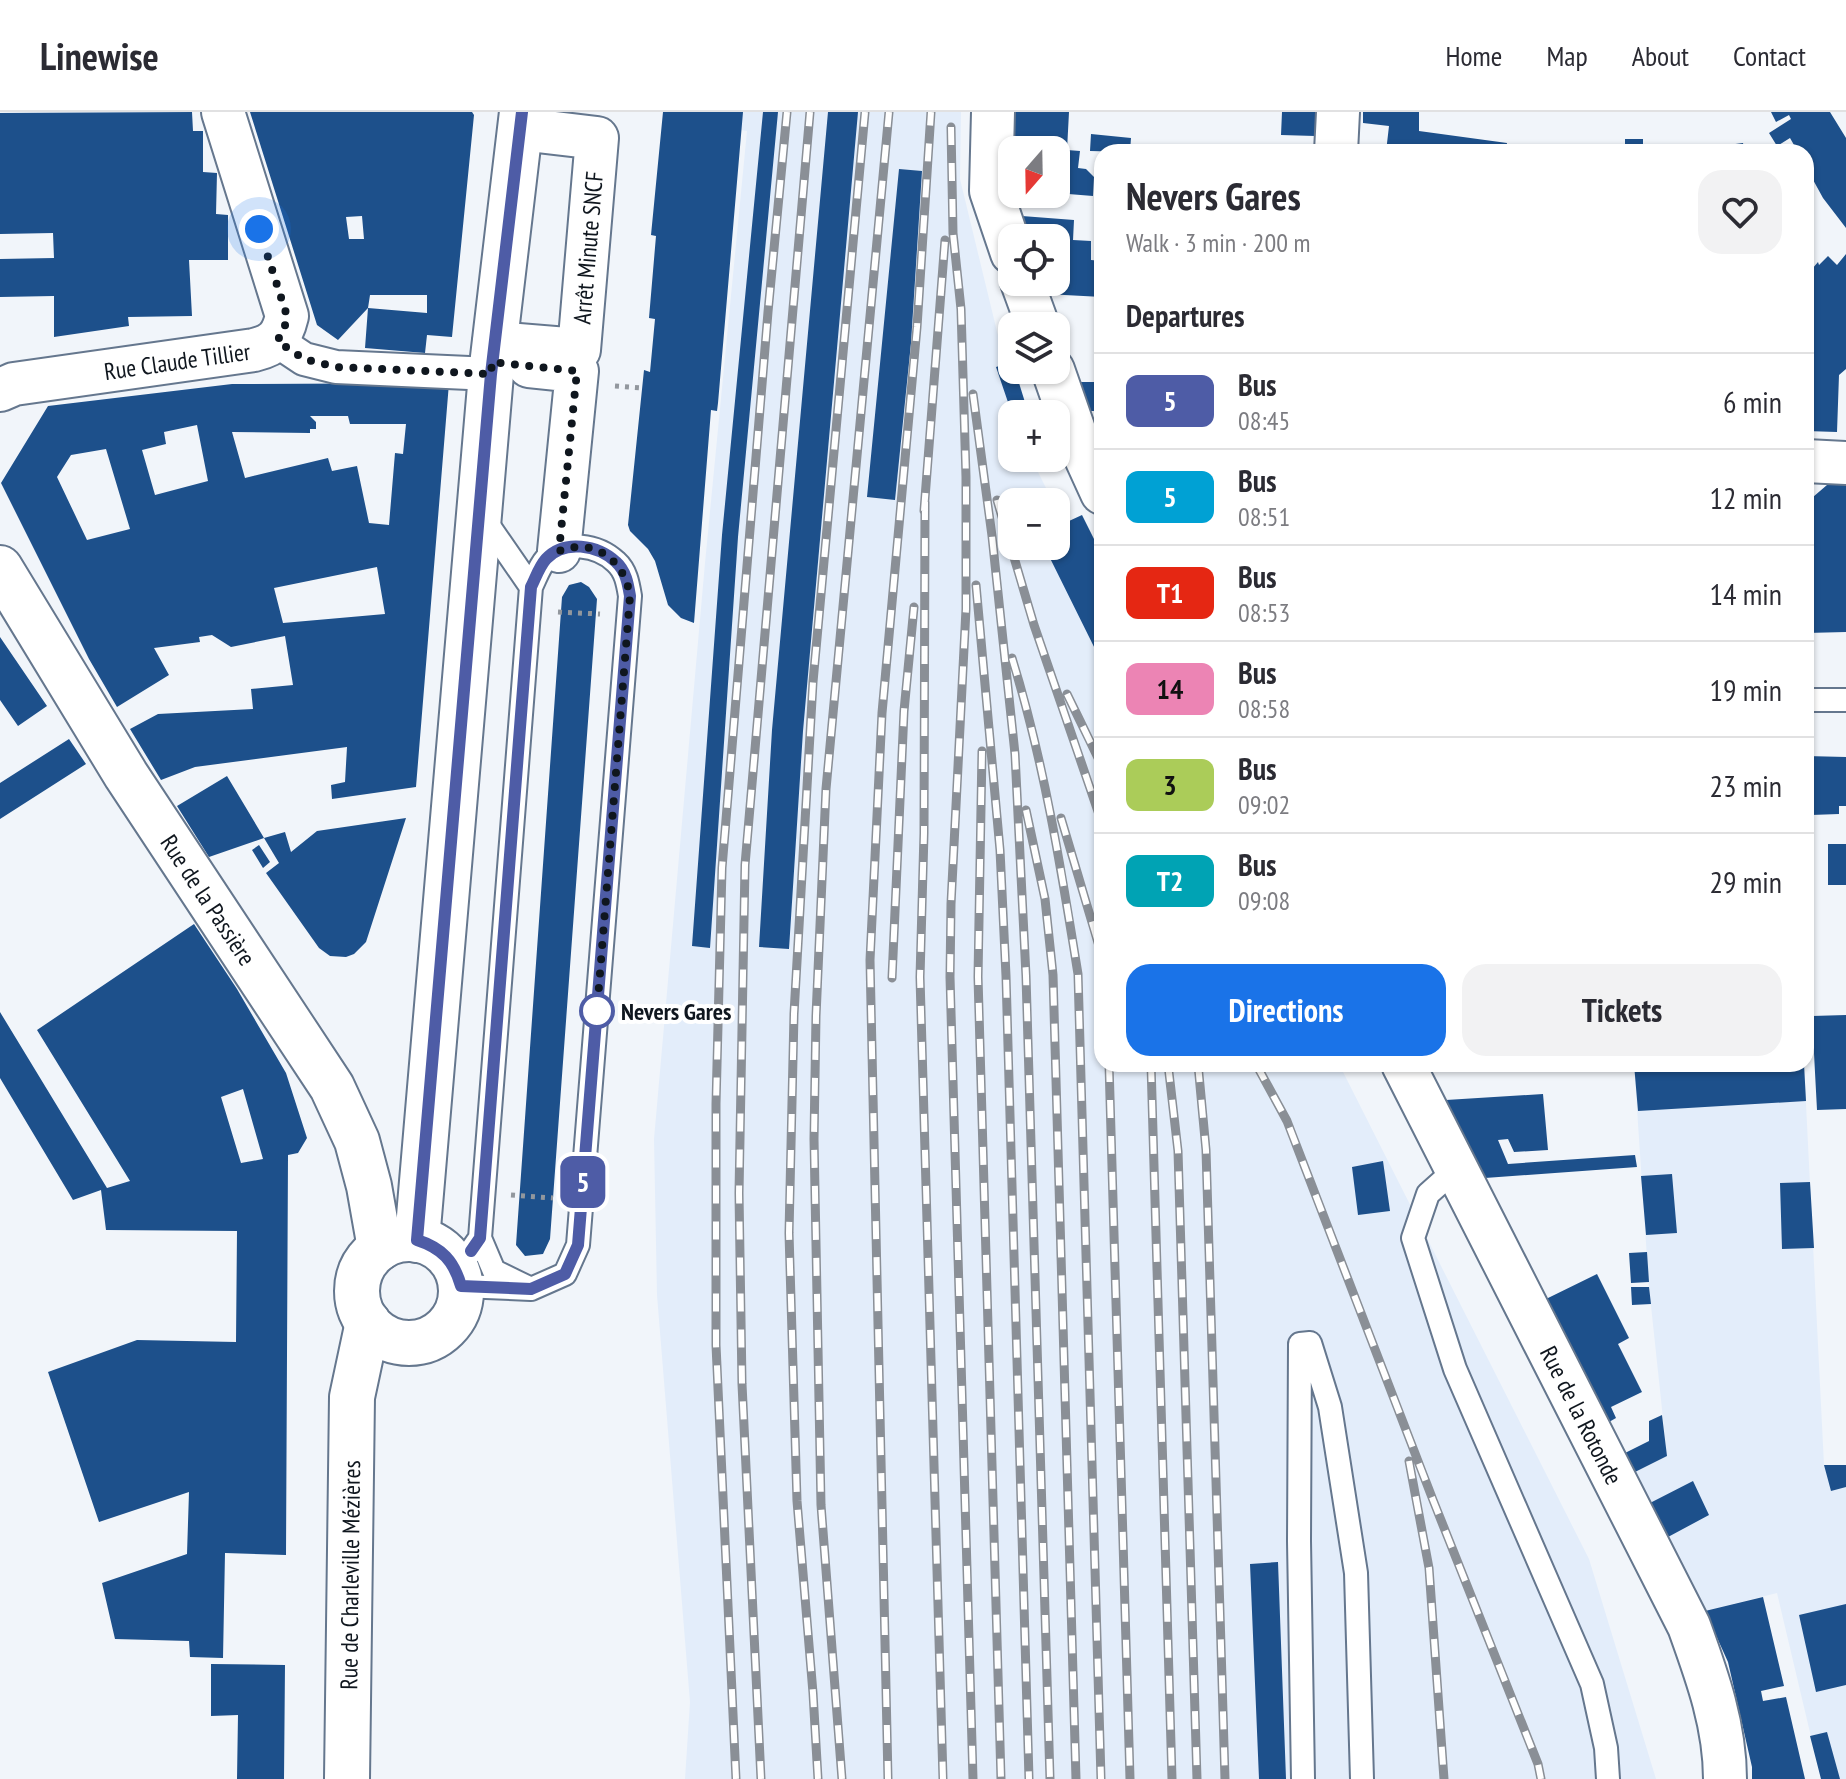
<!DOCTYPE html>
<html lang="en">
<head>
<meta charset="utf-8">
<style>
	body { margin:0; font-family:"PT Sans Narrow",sans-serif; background:#f2f2f3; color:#2b2b33; height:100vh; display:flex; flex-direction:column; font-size:30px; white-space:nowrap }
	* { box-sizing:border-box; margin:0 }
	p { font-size:26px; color:#7c7c81 }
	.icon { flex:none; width:44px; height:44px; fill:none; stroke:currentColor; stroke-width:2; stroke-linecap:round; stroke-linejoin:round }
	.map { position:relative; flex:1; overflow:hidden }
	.panel { position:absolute; left:1094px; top:32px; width:720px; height:928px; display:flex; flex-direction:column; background:#fff; border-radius:24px; box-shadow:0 2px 6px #0004 }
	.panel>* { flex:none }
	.badge { padding:0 16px; border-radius:12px; font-size:28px; line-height:52px }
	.needle { width:52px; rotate:200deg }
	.fabs { position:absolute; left:998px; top:24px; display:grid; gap:16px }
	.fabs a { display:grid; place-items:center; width:72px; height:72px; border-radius:16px; background:#fff; box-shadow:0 2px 6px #0004; font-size:40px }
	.you { position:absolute; width:40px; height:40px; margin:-20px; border:6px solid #fff; border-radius:50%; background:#1a73e8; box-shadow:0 0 0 12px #1a73e833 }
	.map>.badge { position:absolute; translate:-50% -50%; box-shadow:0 0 0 4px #fff }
	h2 { padding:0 32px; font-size:30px; line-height:72px }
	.round { display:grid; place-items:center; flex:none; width:84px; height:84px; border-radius:24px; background:#f2f2f3 }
	.headline { display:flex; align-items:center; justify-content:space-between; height:136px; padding:0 32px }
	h1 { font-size:38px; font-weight:600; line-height:60px }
	.primary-button { display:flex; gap:16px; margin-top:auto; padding:16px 32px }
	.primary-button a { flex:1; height:92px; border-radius:24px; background:#1a73e8; color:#fff; font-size:32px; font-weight:600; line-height:92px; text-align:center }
	.primary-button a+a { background:#f2f2f3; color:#2b2b33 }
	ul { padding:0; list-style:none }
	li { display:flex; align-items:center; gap:24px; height:96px; padding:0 32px; border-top:2px solid #e1e1e2 }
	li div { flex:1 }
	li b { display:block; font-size:30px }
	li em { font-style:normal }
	li .badge { min-width:88px; font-weight:700; text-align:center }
	header { display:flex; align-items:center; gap:48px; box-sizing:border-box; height:112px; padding:0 40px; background:#fff; border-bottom:2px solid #e1e1e2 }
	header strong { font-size:38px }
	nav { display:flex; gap:44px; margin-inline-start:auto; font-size:28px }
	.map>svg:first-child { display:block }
	.built { fill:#e3edfa }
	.building { fill:#1d508b; fill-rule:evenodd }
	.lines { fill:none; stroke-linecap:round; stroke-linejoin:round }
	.service-casing { stroke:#65778e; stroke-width:26 }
	.pedestrian-casing { stroke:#65778e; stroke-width:36 }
	.minor-casing { stroke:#65778e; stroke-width:46 }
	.tertiary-casing { stroke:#65778e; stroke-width:48 }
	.secondary-casing { stroke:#65778e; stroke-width:48 }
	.path { stroke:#92979d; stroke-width:5; stroke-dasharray:4 6; stroke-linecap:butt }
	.service { stroke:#fff; stroke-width:22 }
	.pedestrian { stroke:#fff; stroke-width:32 }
	.minor { stroke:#fff; stroke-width:42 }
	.tertiary { stroke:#fff; stroke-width:44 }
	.secondary { stroke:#fff; stroke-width:44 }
	.rail-casing { stroke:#8a8f96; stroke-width:9 }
	.rail { stroke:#fff; stroke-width:6; stroke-dasharray:18; stroke-linecap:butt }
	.line-casing { stroke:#fff; stroke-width:18 }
	.line { stroke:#4e5ca6; stroke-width:12 }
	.walk { stroke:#0f161e; stroke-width:8; stroke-dasharray:0 14.4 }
	.stop-dot { fill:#fff; stroke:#4e5ca6; stroke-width:4 }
	.labels { text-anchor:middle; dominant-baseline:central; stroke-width:8; stroke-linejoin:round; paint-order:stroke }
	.street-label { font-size:24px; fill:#0f161e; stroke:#fff }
	.stop-label { font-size:24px; font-weight:bold; fill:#0f161e; stroke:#fff; text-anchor:start }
</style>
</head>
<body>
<header>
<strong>Linewise</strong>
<nav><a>Home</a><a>Map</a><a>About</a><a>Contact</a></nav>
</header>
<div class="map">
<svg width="1846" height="1667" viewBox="0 0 1846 1667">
	<rect width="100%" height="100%" fill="#f1f5fa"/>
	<path class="built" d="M736,0H961L960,67L1017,302H1012V346H1031L1053,390H1012V434H1056V395L1102,486V952H1339L1589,1447L1656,1667H685L690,1590L657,1183L654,1027L705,451L747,19L734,17Z
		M1634,952H1804L1824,1353H1846V1667H1821L1777,1481L1705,1499L1635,1360L1667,1344L1649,1175Z"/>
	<path class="building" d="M192,0L193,19H203V60L217,61L216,102L228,103V148H189L192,204L128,205L129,214L54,225V184L0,185V147L54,146L53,121L0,122V1Z
		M250,0H472L474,3L452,225L427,223L425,241L365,236L368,196L427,201V183H370L368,196L338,228L317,213ZM362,104L364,127H349L346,105Z
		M663,0H743L718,291L717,299L711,298L694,511L681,506L668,493L655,449L648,437L630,419L628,413L644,258L650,260L655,207L649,206L656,124L651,123Z
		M763,0H778L738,425L710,836L692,834L722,423Z
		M828,0H858L803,619L789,837L759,835L772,618Z
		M1015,0H1069L1067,38L1080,39L1078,56L1086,57L1094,65L1093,84L1056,81V38H1014Z
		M1282,0H1316L1315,24L1281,23Z
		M1363,0H1419V19L1507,31L1506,40H1457L1458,36L1441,33L1440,40H1386L1389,14L1363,11Z
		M1771,0H1830L1846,26V116L1823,86L1806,55V40H1798L1790,26L1777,34L1769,21L1791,7L1789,3L1776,10Z
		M1091,22L1131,26L1130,40L1090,39Z
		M1625,27H1643V40H1625Z
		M1743,31L1745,40H1691L1690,38Z
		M899,57L922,59L911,231L895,388L867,385Z
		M1022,104L1074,108L1073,128L1091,129V148L1102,149V185L1046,182L1042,170H1056V126H1029Z
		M1846,142V257L1839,263L1837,320L1806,319V164L1818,150L1819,153L1828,144L1837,153Z
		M1012,250V258H1015L1028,300L1022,302H1012L996,255Z
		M1074,270H1102V299H1084Z
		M449,271L416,675L332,687L331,673L345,670L347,635L195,655L161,668L130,617L158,602L253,597L251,577L293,573L285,524L231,535L212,523L199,525L200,530L154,536L169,563L117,595L89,547L1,371L48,294L232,272ZM310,304H348L350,312H406L403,342L395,341L389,413L369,411L357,354L332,359L328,346L245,366L232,320L310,321V317H316V310ZM197,313L208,369L155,383L142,338L166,332L164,320ZM106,337L130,417L87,428L57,365L71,343ZM377,455L385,502L283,511L274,476Z
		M1827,373H1846V520L1806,521V391Z
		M1082,403L1102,443V551L1044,434H1056V415Z
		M581,470L589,475L597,487L550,1127L543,1142L525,1144L516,1133L562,485L569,473Z
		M0,525L47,594L18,614L0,588Z
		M69,627L86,652L0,707V671Z
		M1806,644L1846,645V694H1839V702L1811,703L1812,695L1806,694Z
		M227,664L264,726L209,745L177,694Z
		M406,706L366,830L354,842L346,845L330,844L319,836L266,761L279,751L264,726L285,720L291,740L317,719Z
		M1828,732H1846V773H1828Z
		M259,733L270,750L263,756L252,738Z
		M194,812L237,877L286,961L307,1026L298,1041L288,1043L286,1443L225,1441L223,1546L190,1545L189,1529L115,1527L102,1471L187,1442L189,1380L99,1410L48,1260L137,1228L236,1230L237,1119L106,1118L101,1078L73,1088L0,966V900L107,1076L130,1069L37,918ZM243,977L263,1047L241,1051L221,985Z
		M1846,903V997L1817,998L1812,904Z
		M1634,952H1804L1806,989L1638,999Z
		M1543,982L1548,1038L1514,1040L1508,1027L1498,1028L1508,1052L1635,1043L1637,1055L1485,1066L1446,988Z
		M1383,1049L1390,1099L1358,1103L1352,1055Z
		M1672,1062L1677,1121L1646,1123L1641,1064Z
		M1810,1070L1814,1136L1782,1137L1780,1071Z
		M1647,1140L1649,1170L1631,1171L1629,1141Z
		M1597,1162L1629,1226L1618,1232L1642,1280L1611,1295L1616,1306L1609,1310L1546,1187Z
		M1631,1175H1649L1651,1192L1632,1193Z
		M1662,1303L1667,1344L1635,1360L1625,1341L1649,1329V1309Z
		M1824,1353H1846V1375L1831,1379Z
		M1693,1369L1709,1403L1668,1425L1650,1391Z
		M1278,1450L1286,1667H1259L1250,1452Z
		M1763,1485L1784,1574L1761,1579L1763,1589L1786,1585L1805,1667H1752V1655L1728,1550L1705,1499Z
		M1846,1492V1573L1816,1580L1799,1503Z
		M211,1552L285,1553L284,1667H237L238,1603L211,1604Z
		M1827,1620L1840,1667H1821L1810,1624Z"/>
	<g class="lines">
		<defs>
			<path id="service" d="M482,404L531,475
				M1806,588H1846
				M1456,1057L1428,1082L1413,1126L1455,1257L1592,1572L1606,1636L1608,1667
				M457,1159L480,1126
				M461,1174L531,1177L565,1162L578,1133L630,484C628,472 626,459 616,450C598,433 564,427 546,447C539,455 536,465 531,475L480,1126L494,1159L531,1177
				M1303,1667L1299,1429L1300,1232L1310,1231L1330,1295L1356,1461L1362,1667"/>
			<path id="pedestrian" d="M277,229L304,247L336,255L491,262"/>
			<g id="minor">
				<path d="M993,0L991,79L1012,141"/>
				<path d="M1336,40L1338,0"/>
				<path d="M1022,170L1038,214"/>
				<path id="s1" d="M494,231L579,238L597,26L520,17"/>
				<path d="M529,254L577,259L559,439"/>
				<path d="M1053,258L1076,324L1102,381"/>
				<path id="s2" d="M0,278L14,272L254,238C275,233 282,225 287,204L223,0"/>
				<path d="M1806,349L1846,351"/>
				<path id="s3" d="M1403,952L1689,1514C1707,1564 1725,1613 1725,1667"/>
			</g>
			<g id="tertiary">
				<path id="s4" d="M0,456L126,663L332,975L357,1029L369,1074L380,1136"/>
			</g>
			<g id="secondary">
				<circle cx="409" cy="1179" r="52"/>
				<path d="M417,1128L491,262L522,0"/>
				<path id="s5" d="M347,1667L352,1285L368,1210"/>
			</g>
		</defs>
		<use href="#service" class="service-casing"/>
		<use href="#pedestrian" class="pedestrian-casing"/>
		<use href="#minor" class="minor-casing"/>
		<use href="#tertiary" class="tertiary-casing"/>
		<use href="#secondary" class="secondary-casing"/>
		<path class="path" d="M615,274L642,276
			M558,500L600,502
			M511,1083L553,1086"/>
		<use href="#service" class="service"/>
		<use href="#pedestrian" class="pedestrian"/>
		<use href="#minor" class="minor"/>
		<use href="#tertiary" class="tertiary"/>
		<use href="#secondary" class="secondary"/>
		<defs>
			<path id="rail" d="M951,15L953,121L961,197L966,365V497L951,792L950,865L973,1667
				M973,282L992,424L1015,642L1026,864L1050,1667
				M997,388L1034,513L1102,711
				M925,390L924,721L920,865L943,1667
				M924,399L945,128
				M976,473L1000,738L1006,864L1029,1667
				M1012,546C1044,650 1061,756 1078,862L1101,1667
				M1067,582L1102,654
				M982,639L978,865L1001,1667
				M1026,698L1045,787L1053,863L1076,1667
				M1061,706L1102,844
				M892,866L904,599L914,495
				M1109,952L1130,1667
				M1151,952L1172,1667
				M1168,952L1178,1039L1197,1667
				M1198,952L1206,1038L1225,1667
				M1256,952L1287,1009L1433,1388L1538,1652L1541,1667
				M1409,1349L1429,1456L1444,1667
				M736,1667L716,1233V992L722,756L768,200L787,0
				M761,1667L742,1272L739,1081L745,753L810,0
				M818,1667L813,1581L797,1389L789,1121L794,902L813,570L865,0
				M842,1667L821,1393L814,1027L816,904L826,677L889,0
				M888,1667L870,848L882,601L917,215L931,0"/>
		</defs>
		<use href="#rail" class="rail-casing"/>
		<use href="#rail" class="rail"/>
	</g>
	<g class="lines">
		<defs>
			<path id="line" d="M471,1139L480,1126L531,475C536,465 539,455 546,447C564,427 598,433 616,450C626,459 628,472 630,484L578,1133L565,1162L531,1177L461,1174C454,1149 442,1136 417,1128L491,262L522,0"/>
		</defs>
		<use href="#line" class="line-casing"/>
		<use href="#line" class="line"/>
		<path class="walk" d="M259,117L287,204L284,218L277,229L304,247L336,255L491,262L492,250L577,259L559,439C595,425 625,449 630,484L597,899"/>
	</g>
	<circle class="stop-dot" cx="597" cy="899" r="16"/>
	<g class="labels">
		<g class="street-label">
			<text stroke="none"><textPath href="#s1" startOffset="188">Arrêt Minute SNCF</textPath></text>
			<text stroke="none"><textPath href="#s2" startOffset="180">Rue Claude Tillier</textPath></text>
			<text stroke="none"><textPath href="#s4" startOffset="392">Rue de la Passière</textPath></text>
			<text stroke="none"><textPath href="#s3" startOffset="394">Rue de la Rotonde</textPath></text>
			<text stroke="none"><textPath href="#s5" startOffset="204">Rue de Charleville Mézières</textPath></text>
		</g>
		<g class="stop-label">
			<text x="621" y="899">Nevers Gares</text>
		</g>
	</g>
</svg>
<div class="fabs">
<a><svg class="needle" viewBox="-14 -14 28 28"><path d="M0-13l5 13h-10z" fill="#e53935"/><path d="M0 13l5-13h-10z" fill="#7c7c81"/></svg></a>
<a><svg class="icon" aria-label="locate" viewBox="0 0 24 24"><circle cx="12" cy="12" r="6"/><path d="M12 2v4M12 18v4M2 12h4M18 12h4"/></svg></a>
<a><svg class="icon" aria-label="layers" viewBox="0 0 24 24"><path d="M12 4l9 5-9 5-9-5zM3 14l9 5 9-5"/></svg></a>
<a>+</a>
<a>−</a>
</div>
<div class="you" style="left:259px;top:117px"></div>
<b class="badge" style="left:583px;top:1070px;background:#4e5ca6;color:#fff">5</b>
<section class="panel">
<div class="headline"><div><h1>Nevers Gares</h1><p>Walk · 3 min · 200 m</p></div><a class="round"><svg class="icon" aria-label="heart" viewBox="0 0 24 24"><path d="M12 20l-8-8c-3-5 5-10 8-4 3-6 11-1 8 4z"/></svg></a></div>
<h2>Departures</h2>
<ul>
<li><span class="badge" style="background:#4e5ca6;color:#fff">5</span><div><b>Bus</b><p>08:45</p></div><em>6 min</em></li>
<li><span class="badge" style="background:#00a1d4;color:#fff">5</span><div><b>Bus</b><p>08:51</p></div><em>12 min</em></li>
<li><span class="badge" style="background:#e52713;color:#fff">T1</span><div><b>Bus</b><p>08:53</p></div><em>14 min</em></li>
<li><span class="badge" style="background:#ec84b4;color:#111">14</span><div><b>Bus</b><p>08:58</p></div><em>19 min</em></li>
<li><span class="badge" style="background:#abcc59;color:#111">3</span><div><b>Bus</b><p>09:02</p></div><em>23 min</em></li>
<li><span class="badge" style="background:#00a3b4;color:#fff">T2</span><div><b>Bus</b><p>09:08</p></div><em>29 min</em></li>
</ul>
<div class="primary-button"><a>Directions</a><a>Tickets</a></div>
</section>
</div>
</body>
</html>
